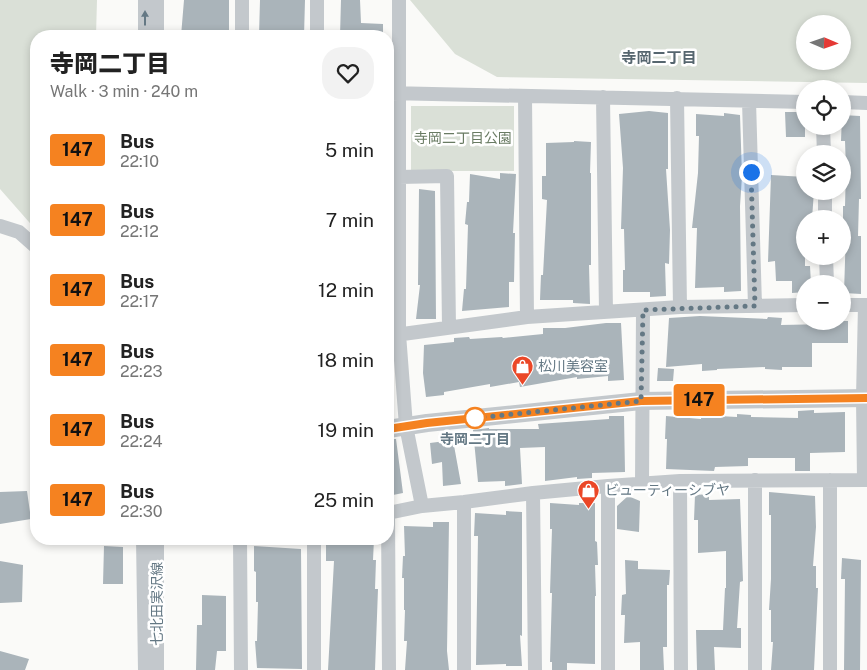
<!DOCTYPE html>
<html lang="en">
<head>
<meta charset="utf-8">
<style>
	body { margin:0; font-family:"Public Sans","Noto Sans JP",sans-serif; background:#f2f2f2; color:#222; height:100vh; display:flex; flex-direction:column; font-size:19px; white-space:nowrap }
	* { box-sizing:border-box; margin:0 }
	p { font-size:16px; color:#767676 }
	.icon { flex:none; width:28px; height:28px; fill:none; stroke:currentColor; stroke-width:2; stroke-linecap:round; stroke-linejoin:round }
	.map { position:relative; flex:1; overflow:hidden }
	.side { position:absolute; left:30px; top:30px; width:364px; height:515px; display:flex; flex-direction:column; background:#fff; border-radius:20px; box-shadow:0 2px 8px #0003 }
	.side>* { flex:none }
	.badge { padding:0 10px; border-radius:4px; font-size:18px; line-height:32px }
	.needle { width:32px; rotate:92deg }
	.fabs { position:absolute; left:796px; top:15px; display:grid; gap:10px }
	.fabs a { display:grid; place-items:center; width:55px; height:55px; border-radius:50%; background:#fff; box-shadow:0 2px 8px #0003; font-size:25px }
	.you { position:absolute; width:25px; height:25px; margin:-12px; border:4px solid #fff; border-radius:50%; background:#1a73e8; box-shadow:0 0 0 8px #1a73e833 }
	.map>.badge { position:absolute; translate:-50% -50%; box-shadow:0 0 0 2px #fff }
	.round { display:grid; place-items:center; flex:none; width:52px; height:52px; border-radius:20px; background:#f2f2f2 }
	.head { display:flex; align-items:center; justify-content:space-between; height:85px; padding:0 20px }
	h1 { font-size:24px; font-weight:800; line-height:38px }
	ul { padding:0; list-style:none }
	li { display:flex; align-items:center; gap:15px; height:70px; padding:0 20px }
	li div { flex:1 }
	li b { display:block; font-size:19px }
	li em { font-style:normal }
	li .badge { min-width:55px; font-weight:700; text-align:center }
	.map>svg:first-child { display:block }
	.green { fill:#dae0d7; fill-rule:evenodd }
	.building { fill:#aab4ba }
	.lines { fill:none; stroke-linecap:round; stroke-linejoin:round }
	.minor { stroke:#c3c8cc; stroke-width:14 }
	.tertiary { stroke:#c3c8cc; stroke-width:18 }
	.oneway { fill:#647884 }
	.line-casing { stroke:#fff; stroke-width:11 }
	.line { stroke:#f58220; stroke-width:8 }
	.walk { stroke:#647884; stroke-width:5; stroke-dasharray:0 9 }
	.stop-dot { fill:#fff; stroke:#f58220; stroke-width:2.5 }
	.labels { text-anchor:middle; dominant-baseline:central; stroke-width:5; stroke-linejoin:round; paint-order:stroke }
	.park-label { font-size:14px; fill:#697b63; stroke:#fff }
	.poi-label { font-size:14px; fill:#647884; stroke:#fff; text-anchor:start }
	.stop-label { font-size:14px; font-weight:bold; fill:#647884; stroke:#fff }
	.street-label { font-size:14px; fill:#647884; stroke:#fff }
	.neighbourhood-label { font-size:15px; font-weight:bold; fill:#56666f; stroke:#fff }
</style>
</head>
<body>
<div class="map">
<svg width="867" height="670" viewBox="0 0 867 670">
	<rect width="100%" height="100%" fill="#fafaf8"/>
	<path class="green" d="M0,0H97L96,36H36V230L0,189Z
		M410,0H867V83L497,77L455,54ZM805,24H842V61H805Z
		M411,106H514V171H411Z"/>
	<path class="building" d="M184,0H229V36H181Z
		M260,0H305L304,36H259Z
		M341,0H360L361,23L383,24V36H340Z
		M649,111L668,113V169H666L670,230L669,264L665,263L666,296L650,297V292H623V270H625L624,229H621L623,168L619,114Z
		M785,112H805V137H786Z
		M724,113L740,115L742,176L740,206L741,291L724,292V287L695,288L697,228H692L698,173L699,136H696V114L724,116Z
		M842,115L860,116L861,199H859L858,236H861V294L844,293L846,230H843V206H845L846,169L845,141H841Z
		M574,141L591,142L590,173H591V265H589L590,304L573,303V300H540L541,275H543L547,200L542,199V176H546V143L574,142Z
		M500,173L516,174L513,233H515L514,282H509V307L462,311L464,289H466L468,225L465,224L467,202H469L470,174L500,179Z
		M771,175L805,177V191H814L812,219H805V266H810L811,284H805V292L792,293V281H776L775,261L768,262Z
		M419,189L435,191L436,319H416L420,285H418Z
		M700,316L767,319L768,317L782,318L781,325L829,324L830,321H848V343H812V367H782V370L765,369V367L717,369V370L702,371V364L666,367L669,318Z
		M606,323H621L624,380L608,381V376L577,379V377L520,387L519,382L490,387V384L444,392V395L426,397L423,373L424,345L454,342V338L469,337L470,339L502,337L503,338L543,334V328H565Z
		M658,368L674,369L673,381H657Z
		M814,410V413L845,412V452L810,453V471H795V458H748V466L715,467L714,471L666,469L667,439H665L666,416L701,419V415L737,417V414L751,415V417L798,418V411Z
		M609,416H624L625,472L592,473V478L577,479V477L545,481V447L520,448L522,484L505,486V481L478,482L473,430L489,428V429H539L538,424L609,419Z
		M388,439H396L403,493L388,496Z
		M453,440L461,484L443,486L442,462L432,464L430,443Z
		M27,491L31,519L0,524V492Z
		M769,492L815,496L816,527L813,566H816V588H818L814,670H771L773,642H771V610H769L771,579V515H769Z
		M709,494V500L740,499L743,581L740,582L737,628H741V648L714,647L715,670H697L696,630H723L725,588H726V551L698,553V520H694L695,495Z
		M628,496L640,501L639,532L617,529V506Z
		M550,503L579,505V503H595V541L597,542L598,565H595L596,596H595V664L567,663V670H552V662H550L552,593H550L552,529H550Z
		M506,511L522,512V636L520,635L522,666H506V664L476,665L478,536H474L475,513L506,515Z
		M433,522H449L447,651L449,670H405L407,641H404L405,610H404V578H402L403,556H405L404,526L433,527Z
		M356,539H374L373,560H376L375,589H378L375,670H328L334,561H326V540L356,541Z
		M104,546L123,547V584H103Z
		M254,546L301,549L302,669L257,668L255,641H257L258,602H256V572L254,571Z
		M842,558L861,560L860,670H844L845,579H841Z
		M625,560L638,561V569L670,570L669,585H667V647H663L664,670H640V642L624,643L625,615H621L622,595L626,594Z
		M0,561L23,565L22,602L0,603Z
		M202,595L226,596V651H217L215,670H196L197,625H202Z
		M0,651L29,659L25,670H0Z"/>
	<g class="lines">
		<path class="minor" d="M145,0V36
			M317,0V36
			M399,0V334L406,426L422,506
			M157,36V0
			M242,36V0
			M388,93L805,102
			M525,96L527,317
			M603,97L606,312
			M677,98L680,307
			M749,101L755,306
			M842,102L867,103
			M823,126L824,154
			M399,177L447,176L449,327
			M825,191V219
			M0,226L19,232L36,247
			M826,256L827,284
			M842,305H867
			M388,336L527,317L680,307L805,305
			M830,480V670
			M864,480L863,398L865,305
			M680,481L681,670
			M642,484L643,310
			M533,493L535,670
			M464,502V670
			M388,513L422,506L464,502L533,493L608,486L680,481L867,480
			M388,513L389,670
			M143,539L145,670
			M240,539L241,670
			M157,670V539
			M314,670V539
			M608,670V486
			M755,670V480"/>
		<path class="tertiary" d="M388,429L427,423L641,401L867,398"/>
	</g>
	<defs><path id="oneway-solid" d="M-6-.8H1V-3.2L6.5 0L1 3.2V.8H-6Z" transform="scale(1.25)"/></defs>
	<use class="oneway" href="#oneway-solid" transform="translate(145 18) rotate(-90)"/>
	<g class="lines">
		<defs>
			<path id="line" d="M388,429L427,423L641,401L867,398"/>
		</defs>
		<use href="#line" class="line-casing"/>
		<use href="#line" class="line"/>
		<path class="walk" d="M475,418L641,401L643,310L755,306L751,172"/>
	</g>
	<defs>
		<symbol id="shop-pin" viewBox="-11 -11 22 30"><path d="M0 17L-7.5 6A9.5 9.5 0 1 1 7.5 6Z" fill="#eb4727" stroke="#fff"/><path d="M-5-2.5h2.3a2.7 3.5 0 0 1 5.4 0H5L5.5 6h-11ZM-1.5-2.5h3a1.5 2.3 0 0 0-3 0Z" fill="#fff"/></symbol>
	</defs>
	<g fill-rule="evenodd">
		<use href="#shop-pin" x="510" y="354" width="25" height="34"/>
		<use href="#shop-pin" x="576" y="478" width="25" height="34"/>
	</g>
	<circle class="stop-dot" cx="475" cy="418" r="10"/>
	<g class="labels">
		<g class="park-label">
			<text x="463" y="138">寺岡二丁目公園</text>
		</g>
		<g class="poi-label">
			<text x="538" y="366">松川美容室</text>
			<text x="605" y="490">ビューティーシブヤ</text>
		</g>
		<g class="stop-label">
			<text x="475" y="439">寺岡二丁目</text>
		</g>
		<g class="street-label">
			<text transform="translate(157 604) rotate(-90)">七北田実沢線</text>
		</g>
		<g class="neighbourhood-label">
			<text x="659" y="57">寺岡二丁目</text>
		</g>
	</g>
</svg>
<div class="fabs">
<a><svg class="needle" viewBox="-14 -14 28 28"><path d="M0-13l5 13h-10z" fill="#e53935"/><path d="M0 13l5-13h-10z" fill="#767676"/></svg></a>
<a><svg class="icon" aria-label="locate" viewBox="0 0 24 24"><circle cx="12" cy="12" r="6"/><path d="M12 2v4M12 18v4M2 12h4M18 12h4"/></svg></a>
<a><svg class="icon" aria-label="layers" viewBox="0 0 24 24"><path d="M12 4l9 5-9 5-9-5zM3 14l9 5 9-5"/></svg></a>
<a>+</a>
<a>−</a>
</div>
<div class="you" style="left:751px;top:172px"></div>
<b class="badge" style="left:699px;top:400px;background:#f58220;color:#111">147</b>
<section class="side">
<div class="head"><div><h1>寺岡二丁目</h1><p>Walk · 3 min · 240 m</p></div><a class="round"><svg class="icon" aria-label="heart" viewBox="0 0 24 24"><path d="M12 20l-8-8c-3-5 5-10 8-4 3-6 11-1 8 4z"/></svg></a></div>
<ul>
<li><span class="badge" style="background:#f58220;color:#111">147</span><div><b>Bus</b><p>22:10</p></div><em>5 min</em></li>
<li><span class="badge" style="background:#f58220;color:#111">147</span><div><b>Bus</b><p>22:12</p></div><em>7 min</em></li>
<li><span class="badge" style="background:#f58220;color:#111">147</span><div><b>Bus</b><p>22:17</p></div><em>12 min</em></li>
<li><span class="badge" style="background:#f58220;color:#111">147</span><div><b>Bus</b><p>22:23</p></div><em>18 min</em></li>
<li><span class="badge" style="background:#f58220;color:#111">147</span><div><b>Bus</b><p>22:24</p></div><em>19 min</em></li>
<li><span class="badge" style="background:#f58220;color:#111">147</span><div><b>Bus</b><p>22:30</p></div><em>25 min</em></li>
</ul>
</section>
</div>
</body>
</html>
